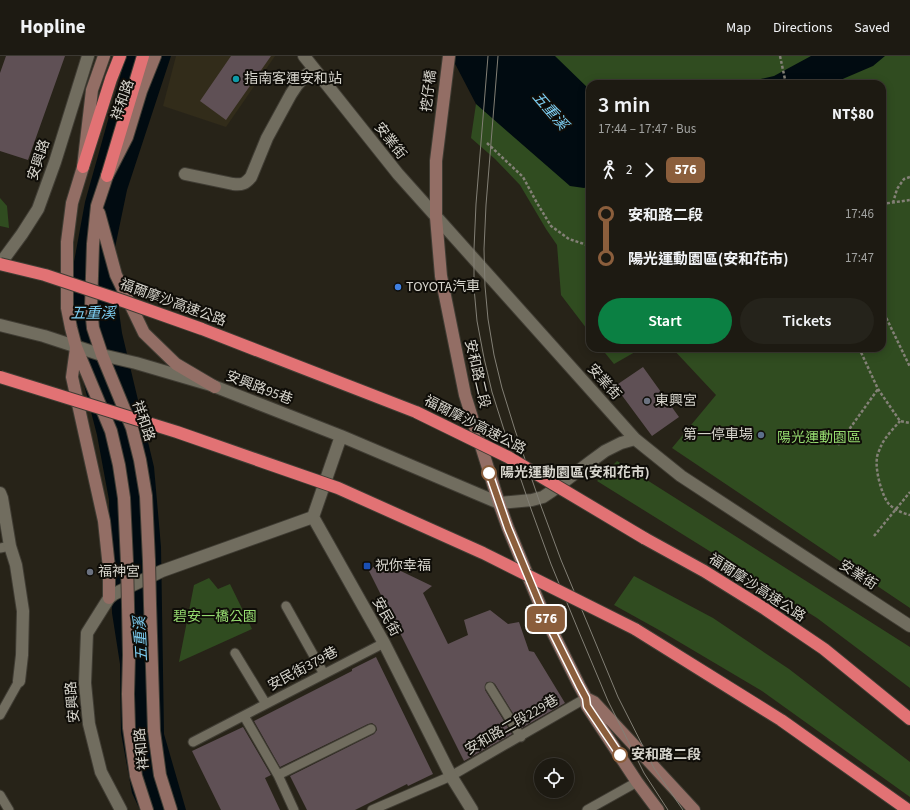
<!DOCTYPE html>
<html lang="en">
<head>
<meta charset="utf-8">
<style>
	body { margin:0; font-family:"Source Sans 3","Noto Sans TC",sans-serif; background:#25231b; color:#f1f3f6; height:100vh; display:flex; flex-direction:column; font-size:15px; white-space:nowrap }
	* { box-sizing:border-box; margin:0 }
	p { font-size:13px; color:#a0a19f }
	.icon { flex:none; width:22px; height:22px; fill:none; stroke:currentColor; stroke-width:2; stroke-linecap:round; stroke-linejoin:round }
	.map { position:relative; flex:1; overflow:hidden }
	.panel { position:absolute; left:586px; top:24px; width:300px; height:272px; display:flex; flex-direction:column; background:#1d1a12; border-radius:12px; box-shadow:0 2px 10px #0003,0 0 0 1px #3b3832 }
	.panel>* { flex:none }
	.badge { padding:0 8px; border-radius:6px; font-size:14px; line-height:26px }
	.buttons { position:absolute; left:534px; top:702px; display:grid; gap:8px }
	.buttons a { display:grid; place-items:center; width:40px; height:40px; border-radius:50%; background:#1d1a12; box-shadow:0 2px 10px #0003,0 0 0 1px #3b3832; font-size:20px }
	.map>.badge { position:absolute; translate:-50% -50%; box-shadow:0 0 0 2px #fff }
	.legs { display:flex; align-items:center; gap:6px; height:44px; padding:0 12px; font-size:13px }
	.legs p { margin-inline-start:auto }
	.headline { display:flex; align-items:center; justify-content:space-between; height:68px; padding:0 12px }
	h1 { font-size:22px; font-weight:600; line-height:30px }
	.primary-button { display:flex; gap:8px; margin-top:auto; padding:8px 12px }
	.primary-button a { flex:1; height:46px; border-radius:24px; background:#0b8043; color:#fff; font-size:16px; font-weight:600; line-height:46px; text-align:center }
	.primary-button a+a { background:#25231b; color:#f1f3f6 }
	ul { padding:0 12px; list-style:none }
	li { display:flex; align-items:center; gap:14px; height:44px; font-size:15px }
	li i { display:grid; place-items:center; width:6px; height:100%; margin:0 5px; background:currentColor }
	li i::after { content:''; width:10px; height:10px; margin:-5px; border:3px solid; border-radius:50%; background:#1d1a12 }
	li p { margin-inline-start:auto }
	li:first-child i { background:linear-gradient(#0000 50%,currentColor 0) }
	li:last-child i { background:linear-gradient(currentColor 50%,#0000 0) }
	header { display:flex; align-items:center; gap:24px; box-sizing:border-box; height:56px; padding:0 20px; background:#1d1a12; border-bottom:1px solid #3b3832 }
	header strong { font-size:19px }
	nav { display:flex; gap:22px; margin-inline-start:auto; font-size:14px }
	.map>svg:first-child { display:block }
	.built { fill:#322c1a }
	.green { fill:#304c20 }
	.water { fill:#010b11 }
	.building { fill:#5f5055 }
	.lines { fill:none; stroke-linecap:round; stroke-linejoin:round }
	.lane-casing { stroke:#403d34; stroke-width:11 }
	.street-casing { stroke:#403d34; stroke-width:14 }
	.secondary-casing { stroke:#403d34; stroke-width:14 }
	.highway-casing { stroke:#403d34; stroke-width:14 }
	.path { stroke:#848177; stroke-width:2.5; stroke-dasharray:3 2; stroke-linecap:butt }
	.lane { stroke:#716d5f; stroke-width:9 }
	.street { stroke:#716d5f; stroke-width:12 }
	.secondary { stroke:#936e65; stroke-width:12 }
	.highway { stroke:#e27274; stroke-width:12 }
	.tram { stroke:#827f75; stroke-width:1 }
	.secondary-bridge-casing { stroke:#403d34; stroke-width:14; stroke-linecap:butt }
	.highway-bridge-casing { stroke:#403d34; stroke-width:14; stroke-linecap:butt }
	.secondary-bridge { stroke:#936e65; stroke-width:12 }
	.highway-bridge { stroke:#e27274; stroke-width:12 }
	.line-1-casing { stroke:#fff; stroke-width:9 }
	.line-1 { stroke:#8b5e3c; stroke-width:6 }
	.culture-dot { fill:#0f9aa8; stroke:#0f0d08; stroke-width:1.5 }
	.shop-dot { fill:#3f7fe0; stroke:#0f0d08; stroke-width:1.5 }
	.worship-dot { fill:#6b7280; stroke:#0f0d08; stroke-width:1.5 }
	.service-dot { fill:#5c6f8a; stroke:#0f0d08; stroke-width:1.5 }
	.stop-1-dot { fill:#fff; stroke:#8b5e3c; stroke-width:2 }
	.transit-dot { fill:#1a4fb4; stroke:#0f0d08; stroke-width:1.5 }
	.labels { text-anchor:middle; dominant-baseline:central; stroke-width:4; stroke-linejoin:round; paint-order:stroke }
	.poi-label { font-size:14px; fill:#d6d4cc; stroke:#0f0d08; text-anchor:start }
	.street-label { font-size:14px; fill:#d6d4cc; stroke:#0f0d08 }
	.park-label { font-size:14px; fill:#95da6f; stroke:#0f0d08 }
	.stop-label { font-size:14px; font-weight:bold; fill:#d6d4cc; stroke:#0f0d08; text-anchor:start }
	.water-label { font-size:15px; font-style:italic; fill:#7cccf0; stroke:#0f0d08 }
</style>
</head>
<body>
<header>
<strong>Hopline</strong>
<nav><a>Map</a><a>Directions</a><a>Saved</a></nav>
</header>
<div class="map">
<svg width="910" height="754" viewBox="0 0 910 754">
	<rect width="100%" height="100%" fill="#272318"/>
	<path class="built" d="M176,0H275L226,71L163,50Z"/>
	<path class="green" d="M483,0H910V552L672,392L716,339L672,292H882V28H590V277L561,239L557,189L546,173L520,129L495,103L471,82Z
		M0,142L7,150L9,172L0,170Z
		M601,292H642L614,308Z
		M617,405L910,591V632L817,562L597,425Z
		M634,520L713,562L789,613L910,706V741L762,635L659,574L614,549Z
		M209,522L218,533L230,528L252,573L179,606L194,529Z"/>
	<path class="water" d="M126,0H171L127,134L112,206L122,277L154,411L161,491L164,678L186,754H140L132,737L121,677L120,608L112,557L109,444L97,379L65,255L85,146Z
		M451,0H555L590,34V130L584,132L570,130L476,48Z
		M811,0H885L873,10L831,28H738L774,20Z"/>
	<path class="building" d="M6,0H65L28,104L0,95V17Z
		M231,0H271L226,64L200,45Z
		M643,311L679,361L652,380L615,330Z
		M380,505L432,530L423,537L448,588L468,579L464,564L490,554L508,568L519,566L529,595L534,596L565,647L522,672L495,628L492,626H487L485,629V634L512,678L464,705L369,515Z
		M376,601L433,718L408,730L407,728L355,754H307L290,720L374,678L377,674L376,670L372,667L368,668L280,711L254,665L352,615V613Z
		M243,671L271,719L265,722L280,754H221L192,695Z"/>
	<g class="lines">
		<defs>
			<path id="lane" d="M0,492L10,490
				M286,550L324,618
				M235,597L266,648L384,587
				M490,631L521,681
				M0,659L19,625
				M244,660L278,719L294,754
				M193,686L266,648
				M278,719L371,673
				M0,739L9,754
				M372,754L451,720L586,642
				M587,754L637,726"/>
			<path id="street" d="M304,0L398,118L635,383L681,420L910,570
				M185,118L233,128C242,129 245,128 251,121L267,82L291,38L297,29L305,20L314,13
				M0,208L22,178L38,153L55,106L88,0
				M0,269L44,280L102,299L136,307L211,329L341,380L499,447L532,444L543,441L552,435L590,406L605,395L621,387L635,383
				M341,380L313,461L384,587L451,720L472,754
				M0,437L2,442L10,490L16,509L23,555L22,599L19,625
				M121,754L101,716L89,668L85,627L87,577L109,542L114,538L162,515L313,461"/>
			<path id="secondary" d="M104,0L92,34L83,111L72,147L67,186V252L71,272L76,291L111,375L119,409L124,442L127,506
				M449,0L436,105V161L441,220L465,339L499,447L508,472L545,561L579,629L586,642L587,650L637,726L658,754
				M99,157L116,219L144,277L176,308L215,331
				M76,292L72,321L104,465L109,512V542
				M149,505L146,440L140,404L132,372L102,299L93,272L91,252L93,188L97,150L107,120L127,81L141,35L155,0
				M150,548L154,675L160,719L171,754
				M128,549L129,599L128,638L129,672L136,720L147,754
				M586,642L594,646L694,754"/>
			<path id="highway" d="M83,111L111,23L120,0
				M107,120L143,0
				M644,482L704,515L765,553L824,593L910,663
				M635,573L781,664L908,754"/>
		</defs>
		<use href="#lane" class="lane-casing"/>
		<use href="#street" class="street-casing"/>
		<use href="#secondary" class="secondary-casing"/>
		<use href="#highway" class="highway-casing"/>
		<path class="path" d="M780,0L786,28
			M487,87L523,121L537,147L551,170L569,183L590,190
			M893,147L897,133L904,123L910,121
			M882,148L910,144
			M882,253L910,311
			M859,292L878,333L900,365L910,367
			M900,365C894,372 885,381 881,390C880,393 877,398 877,402C875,413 881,437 888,447C893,453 902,457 910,459
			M838,389L878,333
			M874,480L910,436"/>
		<use href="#lane" class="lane"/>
		<use href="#street" class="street"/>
		<use href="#secondary" class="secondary"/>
		<use href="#highway" class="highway"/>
		<path class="tram" d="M488,0L476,148L474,193V232L477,265L484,302L492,336L505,377L531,453L551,508L579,576L608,645L644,717L668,754
			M498,0L486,149L484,193L485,230L488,263L494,299L502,332L515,374L541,450L561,504L589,571L618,641L654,712L683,754"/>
		<defs>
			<path id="secondary-bridge" d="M149,505L150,548
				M127,506L128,549"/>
			<path id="highway-bridge" d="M0,208L45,219L123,245L202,273L416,356L508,401L644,482
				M0,321L177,376L338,432L483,497L635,573"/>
		</defs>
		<use href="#secondary-bridge" class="secondary-bridge-casing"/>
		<use href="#highway-bridge" class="highway-bridge-casing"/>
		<use href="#secondary-bridge" class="secondary-bridge"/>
		<use href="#highway-bridge" class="highway-bridge"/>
	</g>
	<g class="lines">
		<defs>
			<path id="line-1" d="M489,417L508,472L545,561L579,629L586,642L587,650L620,699"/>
		</defs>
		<use href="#line-1" class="line-1-casing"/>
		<use href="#line-1" class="line-1"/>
	</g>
	<circle class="culture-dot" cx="236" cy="23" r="4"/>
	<circle class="shop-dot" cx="398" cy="231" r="4"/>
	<g class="worship-dot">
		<circle cx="647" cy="345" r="4"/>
		<circle cx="90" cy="516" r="4"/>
	</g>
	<circle class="service-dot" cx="761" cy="379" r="4"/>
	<g class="stop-1-dot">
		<circle cx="489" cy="417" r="7"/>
		<circle cx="620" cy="699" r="7"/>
	</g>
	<rect class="transit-dot" x="363" y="506" width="8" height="8" rx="2"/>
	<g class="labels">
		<g class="poi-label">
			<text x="244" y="23">指南客運安和站</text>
			<text x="406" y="231">TOYOTA汽車</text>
			<text x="655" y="345">東興宮</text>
			<text x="753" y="379" text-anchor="end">第一停車場</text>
			<text x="375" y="510">祝你幸福</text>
			<text x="98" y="516">福神宮</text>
		</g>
		<g class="street-label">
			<text transform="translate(429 35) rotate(-83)">挖仔橋</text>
			<text transform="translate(123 44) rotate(-71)">祥和路</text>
			<text transform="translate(390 85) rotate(52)">安業街</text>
			<text transform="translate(39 104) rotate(-72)">安興路</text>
			<text transform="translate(173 247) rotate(20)">福爾摩沙高速公路</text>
			<text transform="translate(477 318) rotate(77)">安和路二段</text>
			<text transform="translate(604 326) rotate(48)">安業街</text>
			<text transform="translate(259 332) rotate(21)">安興路95巷</text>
			<text transform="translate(143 365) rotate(71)">祥和路</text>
			<text transform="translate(475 369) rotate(27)">福爾摩沙高速公路</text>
			<text transform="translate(858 519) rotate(33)">安業街</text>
			<text transform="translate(757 532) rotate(33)">福爾摩沙高速公路</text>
			<text transform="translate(386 561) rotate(61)">安民街</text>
			<text transform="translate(303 613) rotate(-28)">安民街379巷</text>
			<text transform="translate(73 646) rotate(-95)">安興路</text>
			<text transform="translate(512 669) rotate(-30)">安和路二段229巷</text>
			<text transform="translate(142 693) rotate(-96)">祥和路</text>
		</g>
		<g class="park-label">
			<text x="819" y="382">陽光運動園區</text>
			<text x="215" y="561">碧安一橋公園</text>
		</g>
		<g class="stop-label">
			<text x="500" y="417">陽光運動園區(安和花市)</text>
			<text x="631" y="699">安和路二段</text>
		</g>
		<g class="water-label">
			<text transform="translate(550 55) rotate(49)">五重溪</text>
			<text x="93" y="257">五重溪</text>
			<text transform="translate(141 583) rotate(-93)">五重溪</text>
		</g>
	</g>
</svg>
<div class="buttons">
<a><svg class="icon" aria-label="locate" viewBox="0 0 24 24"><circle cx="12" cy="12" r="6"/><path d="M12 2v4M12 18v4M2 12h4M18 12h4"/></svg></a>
</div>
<b class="badge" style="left:546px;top:563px;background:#8b5e3c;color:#fff">576</b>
<section class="panel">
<div class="headline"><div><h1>3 min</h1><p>17:44 – 17:47 · Bus</p></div><b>NT$80</b></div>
<div class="legs"><svg class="icon" aria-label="walk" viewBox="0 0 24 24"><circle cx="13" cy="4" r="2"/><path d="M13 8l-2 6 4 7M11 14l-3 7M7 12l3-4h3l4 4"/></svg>2<svg class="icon" aria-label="forward" viewBox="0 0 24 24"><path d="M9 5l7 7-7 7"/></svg><b class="badge" style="background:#8b5e3c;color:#fff">576</b></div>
<ul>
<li><i style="color:#8b5e3c"></i><b>安和路二段</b><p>17:46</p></li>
<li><i style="color:#8b5e3c"></i><b>陽光運動園區(安和花市)</b><p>17:47</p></li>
</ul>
<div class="primary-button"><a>Start</a><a>Tickets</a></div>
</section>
</div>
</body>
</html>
